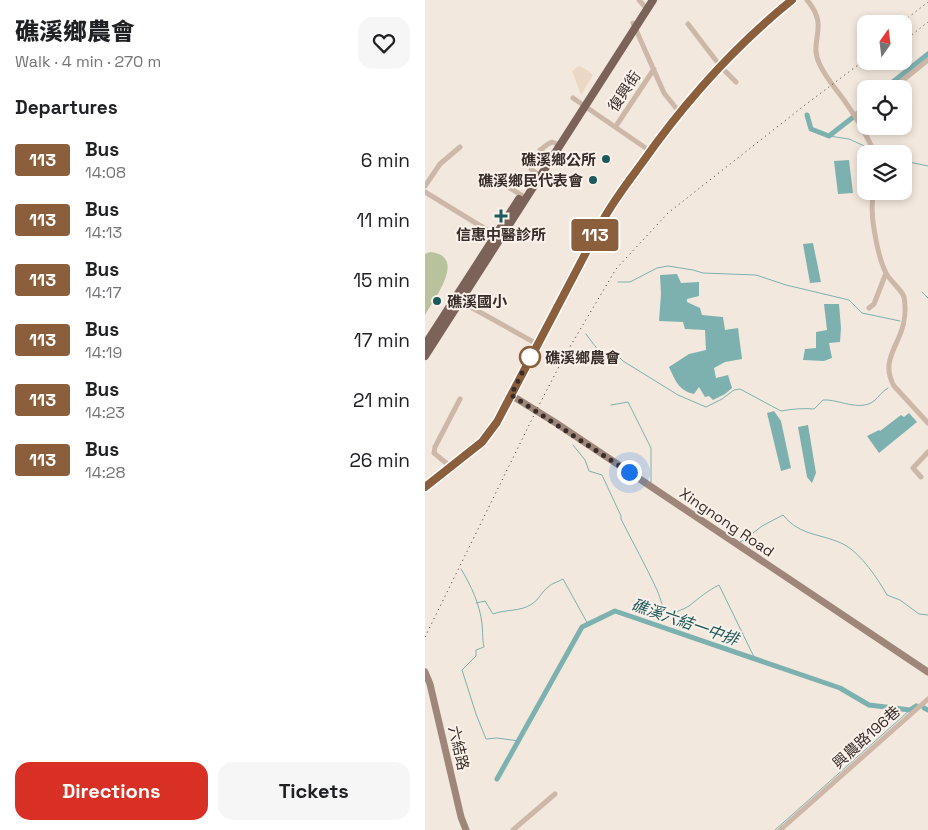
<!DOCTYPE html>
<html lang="en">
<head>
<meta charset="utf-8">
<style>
	body { margin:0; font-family:"Space Grotesk","Noto Sans TC",sans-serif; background:#f6f6f6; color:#202124; height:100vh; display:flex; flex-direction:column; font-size:19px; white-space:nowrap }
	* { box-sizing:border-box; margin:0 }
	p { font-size:16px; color:#757577 }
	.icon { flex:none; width:28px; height:28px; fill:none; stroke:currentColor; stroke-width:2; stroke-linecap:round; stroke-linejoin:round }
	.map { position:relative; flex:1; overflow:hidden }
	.drawer { display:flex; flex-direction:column; background:#fff; width:425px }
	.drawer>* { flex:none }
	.badge { padding:0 10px; border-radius:4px; font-size:18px; line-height:32px }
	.needle { width:32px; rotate:14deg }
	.buttons { position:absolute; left:432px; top:15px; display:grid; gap:10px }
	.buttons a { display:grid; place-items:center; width:55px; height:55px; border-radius:10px; background:#fff; box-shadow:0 2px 8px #0003; font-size:25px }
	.you { position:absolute; width:25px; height:25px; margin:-12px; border:4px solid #fff; border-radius:50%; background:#1a73e8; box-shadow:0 0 0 8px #1a73e833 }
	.map>.badge { position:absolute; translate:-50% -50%; box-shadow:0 0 0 2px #fff }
	h2 { padding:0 15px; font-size:19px; line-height:45px }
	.round { display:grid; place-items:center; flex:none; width:52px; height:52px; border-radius:15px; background:#f6f6f6 }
	.summary { display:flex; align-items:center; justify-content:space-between; height:85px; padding:0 15px }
	h1 { font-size:24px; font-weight:800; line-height:38px }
	.cta { display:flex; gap:10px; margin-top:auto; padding:10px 15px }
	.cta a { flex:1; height:58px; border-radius:15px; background:#d93025; color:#fff; font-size:20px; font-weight:800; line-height:58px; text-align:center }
	.cta a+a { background:#f6f6f6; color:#202124 }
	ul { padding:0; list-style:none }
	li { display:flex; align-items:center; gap:15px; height:60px; padding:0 15px }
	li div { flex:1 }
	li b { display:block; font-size:19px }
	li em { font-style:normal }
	li .badge { min-width:55px; font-weight:700; text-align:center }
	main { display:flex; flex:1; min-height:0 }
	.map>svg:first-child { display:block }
	.green { fill:#b8c29d }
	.plaza { fill:#ebd8c4 }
	.water { fill:#7cb1b0 }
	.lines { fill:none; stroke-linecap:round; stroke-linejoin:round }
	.stream { stroke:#7cb1b0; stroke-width:1 }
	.canal { stroke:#7cb1b0; stroke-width:5 }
	.street { stroke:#ccb7a9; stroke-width:5 }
	.secondary { stroke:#9f867a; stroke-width:7 }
	.primary { stroke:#7b635a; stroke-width:8 }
	.rail { stroke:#382d29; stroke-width:1; stroke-dasharray:1 4; stroke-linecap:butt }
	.line-casing { stroke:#fff; stroke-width:11 }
	.line { stroke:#8b5e3c; stroke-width:8 }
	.walk { stroke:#382d29; stroke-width:5; stroke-dasharray:0 9 }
	.poi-dot { fill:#1d5a5b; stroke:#faf2ea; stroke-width:2 }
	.stop-dot { fill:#fff; stroke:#8b5e3c; stroke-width:2.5 }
	.labels { text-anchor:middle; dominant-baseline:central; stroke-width:4; stroke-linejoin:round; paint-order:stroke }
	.street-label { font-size:15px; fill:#382d29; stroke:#faf2ea }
	.poi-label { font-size:15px; font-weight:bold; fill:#382d29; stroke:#faf2ea; text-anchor:end }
	.stop-label { font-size:15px; font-weight:bold; fill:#382d29; stroke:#faf2ea; text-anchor:start }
	.water-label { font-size:16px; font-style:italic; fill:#1d5a5b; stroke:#faf2ea }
</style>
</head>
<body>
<main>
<section class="drawer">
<div class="summary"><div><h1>礁溪鄉農會</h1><p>Walk · 4 min · 270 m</p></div><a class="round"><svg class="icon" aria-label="heart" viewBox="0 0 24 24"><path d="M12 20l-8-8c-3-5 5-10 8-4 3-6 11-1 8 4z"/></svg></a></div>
<h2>Departures</h2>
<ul>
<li><span class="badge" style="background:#8b5e3c;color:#fff">113</span><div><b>Bus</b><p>14:08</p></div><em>6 min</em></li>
<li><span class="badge" style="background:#8b5e3c;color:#fff">113</span><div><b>Bus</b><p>14:13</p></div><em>11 min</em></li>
<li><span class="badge" style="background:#8b5e3c;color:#fff">113</span><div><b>Bus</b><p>14:17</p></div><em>15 min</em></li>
<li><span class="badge" style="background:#8b5e3c;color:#fff">113</span><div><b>Bus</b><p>14:19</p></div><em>17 min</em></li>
<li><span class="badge" style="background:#8b5e3c;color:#fff">113</span><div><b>Bus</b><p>14:23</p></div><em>21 min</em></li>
<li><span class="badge" style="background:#8b5e3c;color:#fff">113</span><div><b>Bus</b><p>14:28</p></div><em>26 min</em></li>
</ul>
<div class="cta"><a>Directions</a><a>Tickets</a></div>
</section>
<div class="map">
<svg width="503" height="830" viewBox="0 0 503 830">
	<rect width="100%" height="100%" fill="#f3e8dd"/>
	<path class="green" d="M5,252C43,256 9,299 0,315V254Z"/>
	<path class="plaza" d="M154,66L162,70L168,75L156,95L147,71Z"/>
	<path class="water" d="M424,160L428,193L413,194L409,161Z
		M388,243L396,282L385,283L378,244Z
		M252,274L256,283L274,282V296L262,299V302L275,308L277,315L298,317L300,330L313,328L317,359L300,362L289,368L291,378L303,375L307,388L300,394L288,400L284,396L280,397L274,387L269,394C254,391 250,380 244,367L264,354L281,350L280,330L260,329L258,322L234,321L236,294L235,275Z
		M399,304H414L416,328L415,342L404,343L407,358L399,361L378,360L380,349L391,348V332L402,330Z
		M349,411L356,421L366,468L356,471L342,413Z
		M484,413L492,422L454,453L442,436L454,430L455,431L476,415L479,417Z
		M383,425L391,473L387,483L382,477L373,427Z"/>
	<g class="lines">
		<path class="stream" d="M404,136L424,139L446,149
			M452,152L462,154
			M479,161L503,166
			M193,282H205L232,268L243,266L268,270L278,273L331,275L361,285L424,300L437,313L475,321
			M497,292L503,298
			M161,334L176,354L190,353L198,361L253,395L281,407L297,399L309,390L315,389L356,411C367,409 378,408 389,409L398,400C414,399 434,412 449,401C454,397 457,391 463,388
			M186,405L203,402L226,448V483
			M148,445L160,460L164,471L177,475L196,516V519C208,543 221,566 232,590C236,599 237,608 243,616C249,612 258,610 264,606C274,598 282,591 294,585L330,659
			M315,542L323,537L337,526L358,515C376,537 397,533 420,545C436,554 453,579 462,595L475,600L494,614L503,615
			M36,569C46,585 55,605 57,624C58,633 57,637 59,647L51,650V656L37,670L51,714L61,739L72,738L94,741
			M51,603L60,601L68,614C81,609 95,612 107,604C114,600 117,591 123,587C127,583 133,582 138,579L164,626
			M350,830L485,710"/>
		<path class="canal" d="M459,89L503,54
			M440,103H441
			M382,115L386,129L404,136L427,118
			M499,708L503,710
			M72,779L157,627L190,611L415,688L444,705L485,710L491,706"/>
		<path class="street" d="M214,0L222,9
			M382,0C406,28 382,40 395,65C401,78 411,89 419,100C431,117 442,135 450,154
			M208,23L239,93L255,113
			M263,24L296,67L311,82
			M467,89L503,60
			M148,98L225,151
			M429,115L441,109
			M191,126L229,69
			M115,150L126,158
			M115,176L106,169C110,157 114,148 127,142L135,145
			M80,185L101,198
			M0,186L15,164L35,147
			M450,191C442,207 453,257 461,273C465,281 477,290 479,297C481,308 480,322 476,332C469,351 457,364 469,386L503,423
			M0,192L72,236
			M33,300L112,344
			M444,308L449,304L461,273
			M26,467L9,453L10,447L35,399
			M496,477L488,468L503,452
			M0,487L57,442L72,421C98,371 124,320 151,270C162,248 174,225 187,204C234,131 300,55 367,0
			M88,830L130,794
			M355,830L503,699"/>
		<path class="secondary" d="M86,395L131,423L503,672
			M0,672L5,684L36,817L41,830"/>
		<path class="primary" d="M0,345L94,199
			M0,356L228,0"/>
		<path class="rail" d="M475,24L503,2
			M479,41L503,22
			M0,637L111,411L140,355L191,269L243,213L380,105L441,59"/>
	</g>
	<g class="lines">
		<defs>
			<path id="line" d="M0,487L57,442L72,422L178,220C189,200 203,182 217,163C259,103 310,46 367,0"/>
		</defs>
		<use href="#line" class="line-casing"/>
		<use href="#line" class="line"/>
		<path class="walk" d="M105,357L86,395L204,472"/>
	</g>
	<g class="poi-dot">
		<circle cx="181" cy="159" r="5"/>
		<circle cx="168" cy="180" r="5"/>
		<path d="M73.5 208.5h5v5h5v5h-5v5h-5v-5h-5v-5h5z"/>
		<circle cx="12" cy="301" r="5"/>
	</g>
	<circle class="stop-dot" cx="105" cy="357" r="10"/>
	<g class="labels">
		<g class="street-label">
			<text transform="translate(199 91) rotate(-56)">復興街</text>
			<text transform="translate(302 522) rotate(34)">Xingnong Road</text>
			<text transform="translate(441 737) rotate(-42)">興農路196巷</text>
			<text transform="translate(34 748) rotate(77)">六結路</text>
		</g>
		<g class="poi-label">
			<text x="171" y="159">礁溪鄉公所</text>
			<text x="158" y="180">礁溪鄉民代表會</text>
			<text x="76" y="234" text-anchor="middle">信惠中醫診所</text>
			<text x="22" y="301" text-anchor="start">礁溪國小</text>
		</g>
		<g class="stop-label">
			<text x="120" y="357">礁溪鄉農會</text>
		</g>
		<g class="water-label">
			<text transform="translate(260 622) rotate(19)">礁溪六結一中排</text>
		</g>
	</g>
</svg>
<div class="buttons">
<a><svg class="needle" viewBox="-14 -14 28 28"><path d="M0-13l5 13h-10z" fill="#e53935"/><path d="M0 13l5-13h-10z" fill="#757577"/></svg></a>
<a><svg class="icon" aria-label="locate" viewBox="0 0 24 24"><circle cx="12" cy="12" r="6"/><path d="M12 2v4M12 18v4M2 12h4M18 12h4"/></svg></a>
<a><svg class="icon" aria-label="layers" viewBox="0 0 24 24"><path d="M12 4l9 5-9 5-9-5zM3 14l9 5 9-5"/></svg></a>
</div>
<div class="you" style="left:204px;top:472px"></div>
<b class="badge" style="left:170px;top:235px;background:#8b5e3c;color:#fff">113</b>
</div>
</main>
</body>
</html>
